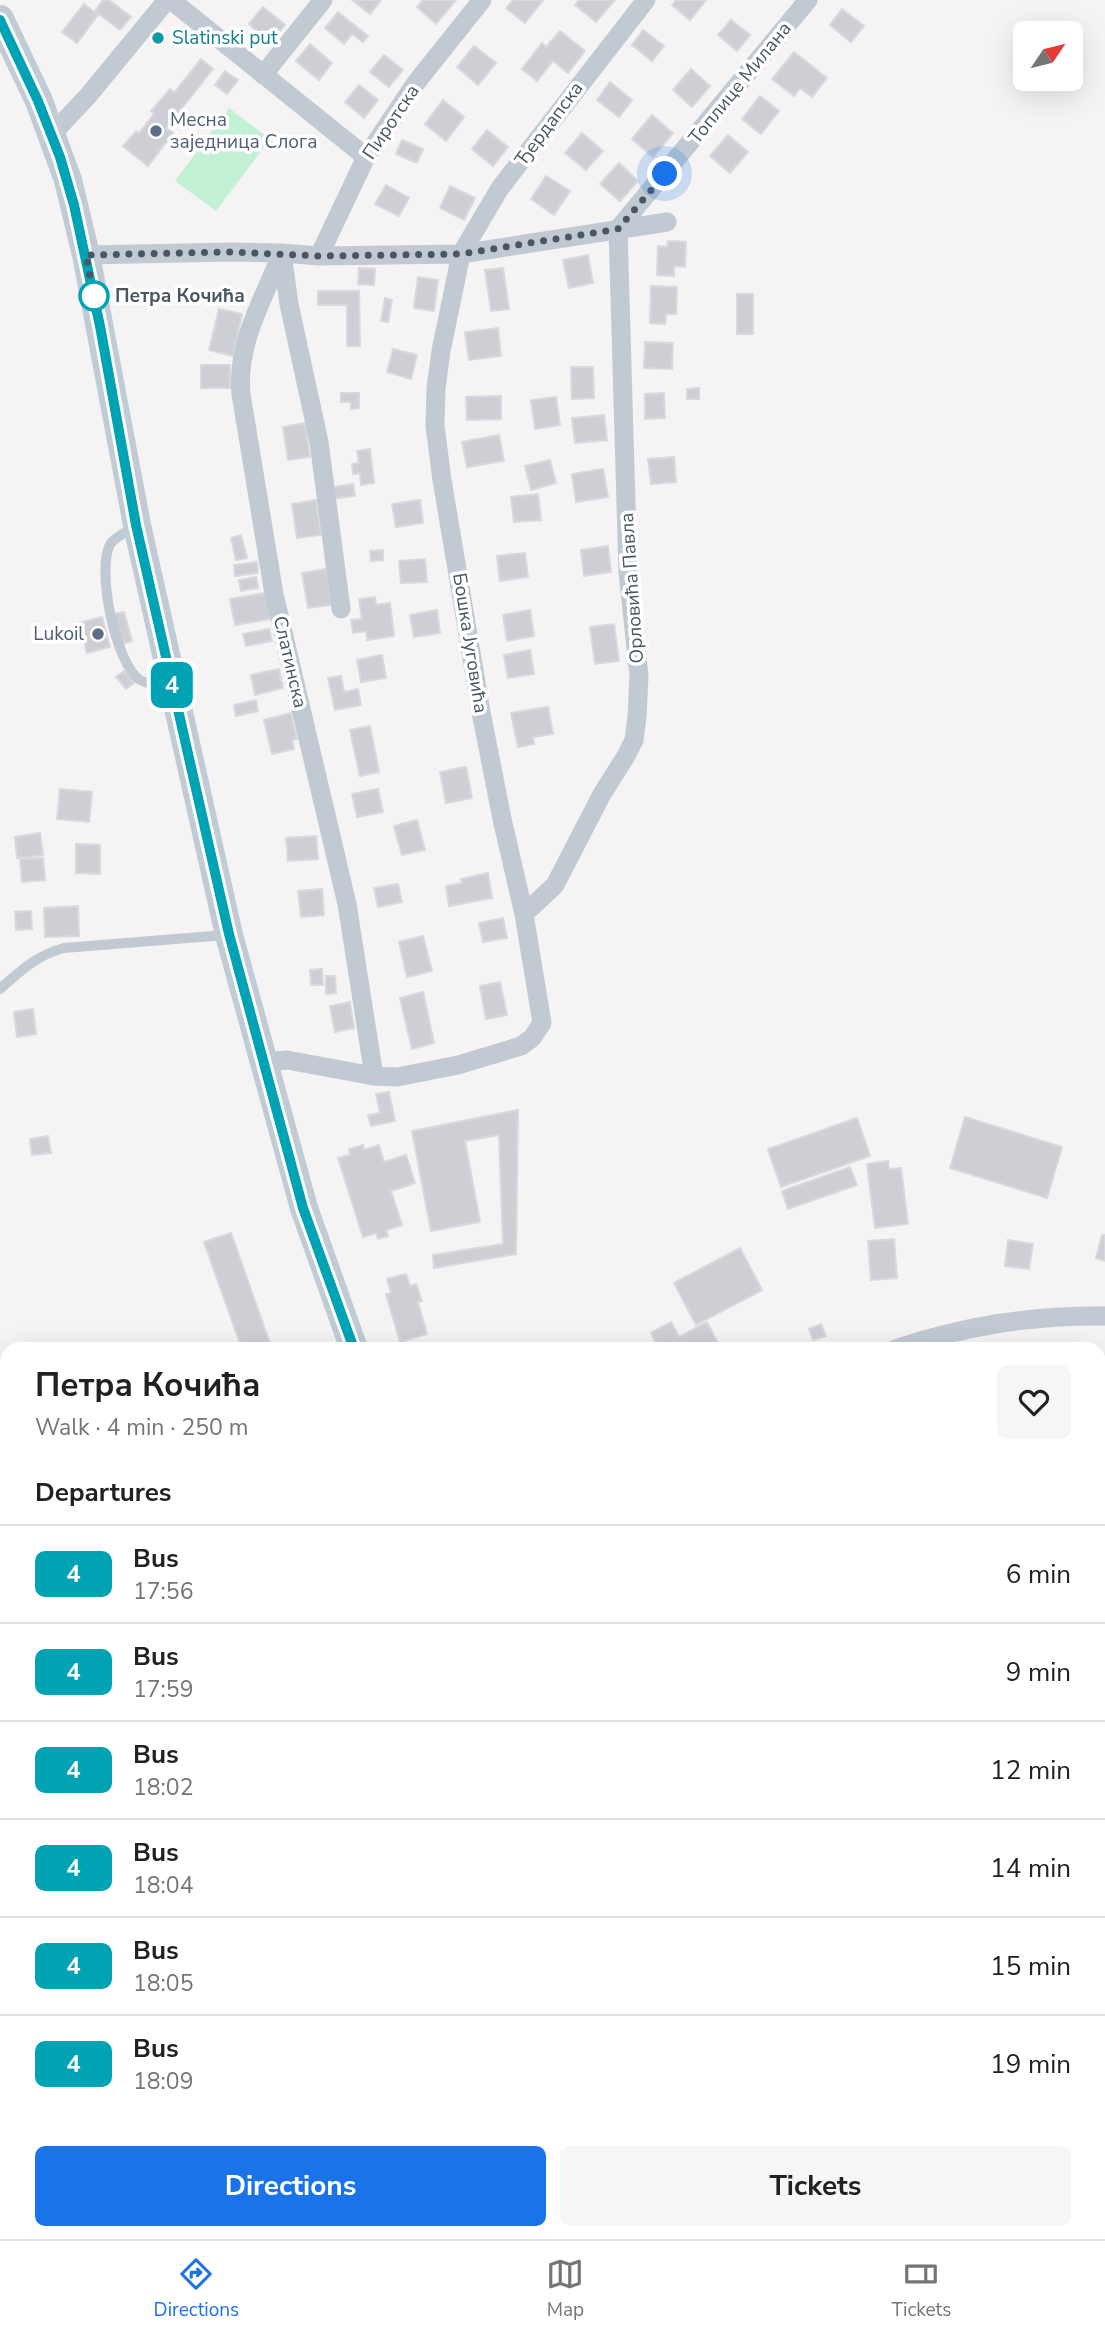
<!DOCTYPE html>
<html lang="en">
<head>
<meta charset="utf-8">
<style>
	body { margin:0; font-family:"Nunito Sans",sans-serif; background:#f6f6f6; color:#202124; height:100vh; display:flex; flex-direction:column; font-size:26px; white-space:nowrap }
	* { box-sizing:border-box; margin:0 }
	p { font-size:23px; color:#757577 }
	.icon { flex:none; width:38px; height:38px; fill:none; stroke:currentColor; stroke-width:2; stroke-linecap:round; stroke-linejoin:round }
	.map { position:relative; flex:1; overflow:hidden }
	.details { position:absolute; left:0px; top:1342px; width:1106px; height:898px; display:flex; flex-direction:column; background:#fff; border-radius:21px 21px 0 0; box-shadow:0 7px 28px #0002 }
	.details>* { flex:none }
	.badge { padding:0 14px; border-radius:10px; font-size:24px; line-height:46px }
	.needle { width:46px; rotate:55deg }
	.controls { position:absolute; left:1013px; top:21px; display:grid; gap:14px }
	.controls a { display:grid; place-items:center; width:70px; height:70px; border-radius:10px; background:#fff; box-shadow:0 7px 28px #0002; font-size:35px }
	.you { position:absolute; width:35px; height:35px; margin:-18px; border:5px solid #fff; border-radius:50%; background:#1a73e8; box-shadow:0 0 0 10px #1a73e833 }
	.map>.badge { position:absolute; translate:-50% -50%; box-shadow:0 0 0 4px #fff }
	h2 { padding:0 35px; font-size:26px; line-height:63px }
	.round { display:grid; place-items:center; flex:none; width:74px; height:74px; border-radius:10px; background:#f6f6f6 }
	.head { display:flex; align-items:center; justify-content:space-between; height:119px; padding:0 35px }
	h1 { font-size:33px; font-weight:700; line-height:52px }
	.action { display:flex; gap:14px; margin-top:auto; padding:14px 35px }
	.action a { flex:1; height:80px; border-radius:10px; background:#1a73e8; color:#fff; font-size:28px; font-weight:700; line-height:80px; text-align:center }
	.action a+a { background:#f6f6f6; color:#202124 }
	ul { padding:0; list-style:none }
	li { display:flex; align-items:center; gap:21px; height:98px; padding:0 35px; border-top:2px solid #e0e0e0 }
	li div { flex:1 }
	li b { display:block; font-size:26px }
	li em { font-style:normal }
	li .badge { min-width:77px; font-weight:700; text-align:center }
	.tab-bar { display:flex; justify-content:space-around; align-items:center; height:98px; border-top:2px solid #e0e0e0; background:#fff; font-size:19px; color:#757577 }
	.tab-bar a { display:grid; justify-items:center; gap:4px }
	.tab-bar .selected { color:#1a73e8 }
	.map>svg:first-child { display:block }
	.green { fill:#c3f1d5 }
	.building { fill:#cdcfd5; stroke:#d7d9de; stroke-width:2 }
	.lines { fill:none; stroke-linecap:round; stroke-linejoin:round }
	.lane { stroke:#c1cad2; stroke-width:10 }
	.street { stroke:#c1cad2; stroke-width:19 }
	.secondary { stroke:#c1cbd6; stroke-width:28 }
	.line-casing { stroke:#fff; stroke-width:16 }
	.line { stroke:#00a3b4; stroke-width:10 }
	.walk { stroke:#4a5661; stroke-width:7; stroke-dasharray:0 12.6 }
	.culture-dot { fill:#0f9aa8; stroke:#fff; stroke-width:2.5 }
	.service-dot { fill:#5c6f8a; stroke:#fff; stroke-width:2.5 }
	.stop-dot { fill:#fff; stroke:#00a3b4; stroke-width:3.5 }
	.labels { text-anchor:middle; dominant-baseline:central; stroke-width:7; stroke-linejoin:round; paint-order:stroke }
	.culture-label { font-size:19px; fill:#0d838f; stroke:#fff; text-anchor:start }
	.street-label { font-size:19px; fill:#4a5661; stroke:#fff }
	.service-label { font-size:19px; fill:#4e5e75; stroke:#fff; text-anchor:start }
	.stop-label { font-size:19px; font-weight:bold; fill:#4a5661; stroke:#fff; text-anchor:start }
</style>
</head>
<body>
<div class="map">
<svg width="1105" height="2239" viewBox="0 0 1105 2239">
	<rect width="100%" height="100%" fill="#f5f3f3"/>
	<path class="green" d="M229,108L270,139L216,211L175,181Z"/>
	<path class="building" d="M103,0H109L131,17L120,30L95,11Z
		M352,0H381L370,14Z
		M423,0H456L436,24L417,7Z
		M513,0H543L525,23L506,8Z
		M579,0H615L596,22L575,5Z
		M676,0H706L690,20L672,5Z
		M84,4L98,15L77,43L62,32Z
		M263,7L285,25L275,37L266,31L262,36L249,24Z
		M842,9L864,26L851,42L830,25Z
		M338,12L368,36L363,42L352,34L344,44L325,28Z
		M731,20L750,35L737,51L718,35Z
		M643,30L664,46L652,61L632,45Z
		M159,31L165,35L157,45L152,41Z
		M560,31L585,51L568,73L553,61L537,81L522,69L542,43L546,47Z
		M310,44L332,63L319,80L296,61Z
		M474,46L496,63L478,85L457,67Z
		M794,52L827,78L812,97L800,88L794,96L772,79Z
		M384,55L403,70L389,87L370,72Z
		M201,59L213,69L166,128L173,133L148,166L123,146L136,131L139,133L154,114L151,111L170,89L174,93Z
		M691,69L710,86L692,107L673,90Z
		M225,71L238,80L227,94L215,85Z
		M610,82L632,100L619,117L597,100Z
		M359,85L378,100L364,118L345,102Z
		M760,96L779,111L761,134L742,119Z
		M443,100L464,117L446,141L425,124Z
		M652,115L673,133L653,157L632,139Z
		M487,130L508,147L493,166L472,149Z
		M582,133L603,151L586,170L565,153Z
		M728,135L748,152L730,173L710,156Z
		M402,140L423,149L417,163L396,154Z
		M619,163L638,181L620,201L600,184Z
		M546,176L570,191L554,215L531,199Z
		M386,185L409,198L399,216L375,204Z
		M450,186L475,198L464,220L440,208Z
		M668,241L686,242L685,267L674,266V276L657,275L658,246L667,247Z
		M588,255L593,283L569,288L563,260Z
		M359,268L375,269L374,285L358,284Z
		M503,268L509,309L491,311L485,270Z
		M418,277L438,280L434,311L414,308Z
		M651,286L677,287L676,314H666L665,324L650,323Z
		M318,291H359L360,346H347V305H318Z
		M737,294H753V334H737Z
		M385,298L392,300L388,322L381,321Z
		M219,309L242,314L233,356L209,350Z
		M498,328L501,356L469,360L465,332Z
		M645,342L673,343L672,369L644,368Z
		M393,349L417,355L411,379L387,372Z
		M201,365H230V388H201Z
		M571,367H593L594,398L572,399Z
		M699,388V399H687V389Z
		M341,393H359V408L351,409V402H341Z
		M664,393L665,418L645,419V394Z
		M501,396V419L467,420L466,397Z
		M556,397L560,425L535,429L531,400Z
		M604,415L607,440L575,443L572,418Z
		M305,423L310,457L288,460L283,427Z
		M499,435L504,461L467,467L462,442Z
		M370,449L374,483L361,485L360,473L353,474L352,464L359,463L357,451Z
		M674,457L676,482L651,484L648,459Z
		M550,460L556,483L531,490L525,466Z
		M603,469L608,497L576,502L572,474Z
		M353,484L355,496L330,499L328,488Z
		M538,494L541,520L514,522L511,497Z
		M316,500L321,535L297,538L292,504Z
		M420,500L423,523L396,527L392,504Z
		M241,535L247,558L236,560L231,538Z
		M608,546L611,572L584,576L581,550Z
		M383,550V560L371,561L370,551Z
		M525,553L528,577L500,581L497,556Z
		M425,559L427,582L401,583L399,561Z
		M257,562L258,573L235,576L234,565Z
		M326,569L332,605L308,608L302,573Z
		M256,577L258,588L241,591L239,580Z
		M265,593L270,619L235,625L230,599Z
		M375,597L376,605L390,603L394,636L367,640L366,631L353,633L351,620L362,619L359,599Z
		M437,610L440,633L414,637L410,615Z
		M530,610L534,636L507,641L503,615Z
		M124,612L132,641L121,644L114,614Z
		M102,617L110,647L87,653L79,623Z
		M614,624L619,661L595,664L590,627Z
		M269,629L272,641L246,646L243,634Z
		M530,650L534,674L508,678L504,655Z
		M382,655L386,678L361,682L357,660Z
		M279,669L283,688L255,695L251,675Z
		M124,671L134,683L126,689L116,677Z
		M341,676L344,692L358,689L361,705L335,710L328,678Z
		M256,700L258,711L236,716L234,705Z
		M548,707L553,734L533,737L534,744L518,747L511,713Z
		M291,713L297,739L292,740L294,749L272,754L264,720Z
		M370,726L379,772L360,776L350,730Z
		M466,767L472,798L446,803L440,772Z
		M60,789L92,792L89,822L57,819Z
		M378,789L383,812L357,817L352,794Z
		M417,820L425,850L402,855L394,826Z
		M40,833L43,855L17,858L15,837Z
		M316,836L318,859L288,861L286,838Z
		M76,844L100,845V874L76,873Z
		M43,858L45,880L22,882L20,859Z
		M488,873L492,898L449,906L446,886L462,883L461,879Z
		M398,884L402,902L378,907L374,888Z
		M322,889L324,915L301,917L298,891Z
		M78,906L79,936L45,937L44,908Z
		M31,911L32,929L16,930L15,912Z
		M503,918L507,938L483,942L479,923Z
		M423,936L432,971L407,977L399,942Z
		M322,969L323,985H311L310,970Z
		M326,976H335L336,993L326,994Z
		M500,982L507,1015L486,1019L480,986Z
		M423,992L434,1043L412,1049L400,998Z
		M350,1002L354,1028L335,1032L330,1006Z
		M33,1009L36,1034L17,1037L14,1012Z
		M389,1092L395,1121L371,1126L368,1115L380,1113L376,1094Z
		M518,1110L516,1254L434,1268L433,1255L503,1244L499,1135L465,1141L480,1222L431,1231L412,1131Z
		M965,1117L1062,1147L1047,1198L950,1168Z
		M857,1118L870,1156L781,1187L768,1149Z
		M48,1136L51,1153L32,1155L30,1139Z
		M363,1145L364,1150L379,1145L384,1162L406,1155L415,1183L391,1191L402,1225L386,1230L388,1236L378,1239L376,1233L363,1237L338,1158L350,1155L349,1149Z
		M888,1161L889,1169L901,1168L908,1224L875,1228L867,1164Z
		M850,1167L857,1185L788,1209L782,1191Z
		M231,1233L272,1349H242L204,1242Z
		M1102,1235H1105V1261L1096,1258Z
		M894,1239L897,1278L871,1280L868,1241Z
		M1008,1240L1033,1244L1029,1269L1005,1266Z
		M740,1248L762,1290L696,1325L674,1283Z
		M406,1274L410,1286L416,1284L422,1301L418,1302L427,1334L400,1342L386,1294L391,1293L387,1279Z
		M671,1322L679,1337L707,1322L721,1349H652L658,1347L651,1333Z
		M821,1324L826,1336L813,1340L809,1329Z
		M7,1987V2026L0,2027V1988Z"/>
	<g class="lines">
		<path class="lane" d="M133,527C127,532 116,537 111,543C95,567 116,665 140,680C149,685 161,686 171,687
			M0,989C20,971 37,955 64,948L225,935"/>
		<path class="street" d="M171,0L366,157
			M263,75L323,0
			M52,134L87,97L167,0
			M282,253C264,298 236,343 241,394L274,594L347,904L374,1076
			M282,254L289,304L319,442L341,609
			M86,255L232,252L282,253L319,256L461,254L667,222
			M319,256L366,157L415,84L482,0
			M524,914L555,885L602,794L626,756L634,740L637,717L639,676L628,572L618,229L808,0
			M264,1062L287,1060L374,1076L397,1077L458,1065L521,1046L532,1038L542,1023L524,914L502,819L481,712L442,480L435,426L436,388L441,351L461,254L500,188L646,0
			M895,1349C965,1326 1031,1315 1105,1316
			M0,2069L7,2071
			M127,2233L128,2239"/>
		<path class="secondary" d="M0,19L39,101L68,180L86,255L137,525L229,935L304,1208L354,1349
			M765,2233L767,2239"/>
	</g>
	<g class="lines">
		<defs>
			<path id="line" d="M0,20L38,101L60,157L74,205L100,326L136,525L229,934L303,1208L354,1349"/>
		</defs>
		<use href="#line" class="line-casing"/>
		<use href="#line" class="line"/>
		<path class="walk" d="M94,296L95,304L86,255L232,252L319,256L461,254L618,229L665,174"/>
	</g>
	<circle class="culture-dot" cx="158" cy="38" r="7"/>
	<g class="service-dot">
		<circle cx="156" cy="131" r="7"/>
		<circle cx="98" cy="634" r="7"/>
	</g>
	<circle class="stop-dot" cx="94" cy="296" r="14"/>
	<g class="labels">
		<g class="culture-label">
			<text x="172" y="38">Slatinski put</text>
		</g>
		<g class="street-label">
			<text transform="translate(740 83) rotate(-51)">Топлице Милана</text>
			<text transform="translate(391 122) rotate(-56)">Пиротска</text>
			<text transform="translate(549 124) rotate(-53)">Ђердапска</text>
			<text transform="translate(632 588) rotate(-94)">Орловића Павла</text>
			<text transform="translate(470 643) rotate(81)">Бошка Југовића</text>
			<text transform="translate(290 662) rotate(77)">Слатинска</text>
		</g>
		<g class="service-label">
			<text x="170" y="120">Месна<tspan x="170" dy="22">заједница Слога</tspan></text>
			<text x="84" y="634" text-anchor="end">Lukoil</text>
		</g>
		<g class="stop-label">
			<text x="115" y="296">Петра Кочића</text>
		</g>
	</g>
</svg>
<div class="controls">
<a><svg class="needle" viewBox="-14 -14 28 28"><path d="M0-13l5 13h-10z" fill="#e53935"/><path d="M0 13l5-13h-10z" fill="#757577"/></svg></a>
</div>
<div class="you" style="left:665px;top:174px"></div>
<b class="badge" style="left:172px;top:685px;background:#00a3b4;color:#fff">4</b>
<section class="details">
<div class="head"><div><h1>Петра Кочића</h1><p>Walk · 4 min · 250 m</p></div><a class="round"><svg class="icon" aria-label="heart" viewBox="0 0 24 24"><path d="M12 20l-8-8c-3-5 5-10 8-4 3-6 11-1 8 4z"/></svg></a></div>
<h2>Departures</h2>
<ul>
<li><span class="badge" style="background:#00a3b4;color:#fff">4</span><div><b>Bus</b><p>17:56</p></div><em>6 min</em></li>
<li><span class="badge" style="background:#00a3b4;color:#fff">4</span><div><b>Bus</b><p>17:59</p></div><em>9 min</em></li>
<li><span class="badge" style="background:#00a3b4;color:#fff">4</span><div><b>Bus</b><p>18:02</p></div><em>12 min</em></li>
<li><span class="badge" style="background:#00a3b4;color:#fff">4</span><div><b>Bus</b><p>18:04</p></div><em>14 min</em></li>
<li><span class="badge" style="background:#00a3b4;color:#fff">4</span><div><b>Bus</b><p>18:05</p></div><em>15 min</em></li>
<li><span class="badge" style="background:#00a3b4;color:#fff">4</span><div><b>Bus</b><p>18:09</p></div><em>19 min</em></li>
</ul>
<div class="action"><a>Directions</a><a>Tickets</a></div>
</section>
</div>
<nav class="tab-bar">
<a class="selected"><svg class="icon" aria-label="directions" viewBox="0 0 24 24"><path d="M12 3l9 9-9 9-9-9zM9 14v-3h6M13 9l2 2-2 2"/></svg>Directions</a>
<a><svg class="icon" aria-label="map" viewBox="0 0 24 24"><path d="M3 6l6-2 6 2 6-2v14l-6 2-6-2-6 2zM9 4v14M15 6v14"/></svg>Map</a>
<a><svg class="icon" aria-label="tickets" viewBox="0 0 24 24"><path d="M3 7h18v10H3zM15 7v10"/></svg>Tickets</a>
</nav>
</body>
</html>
